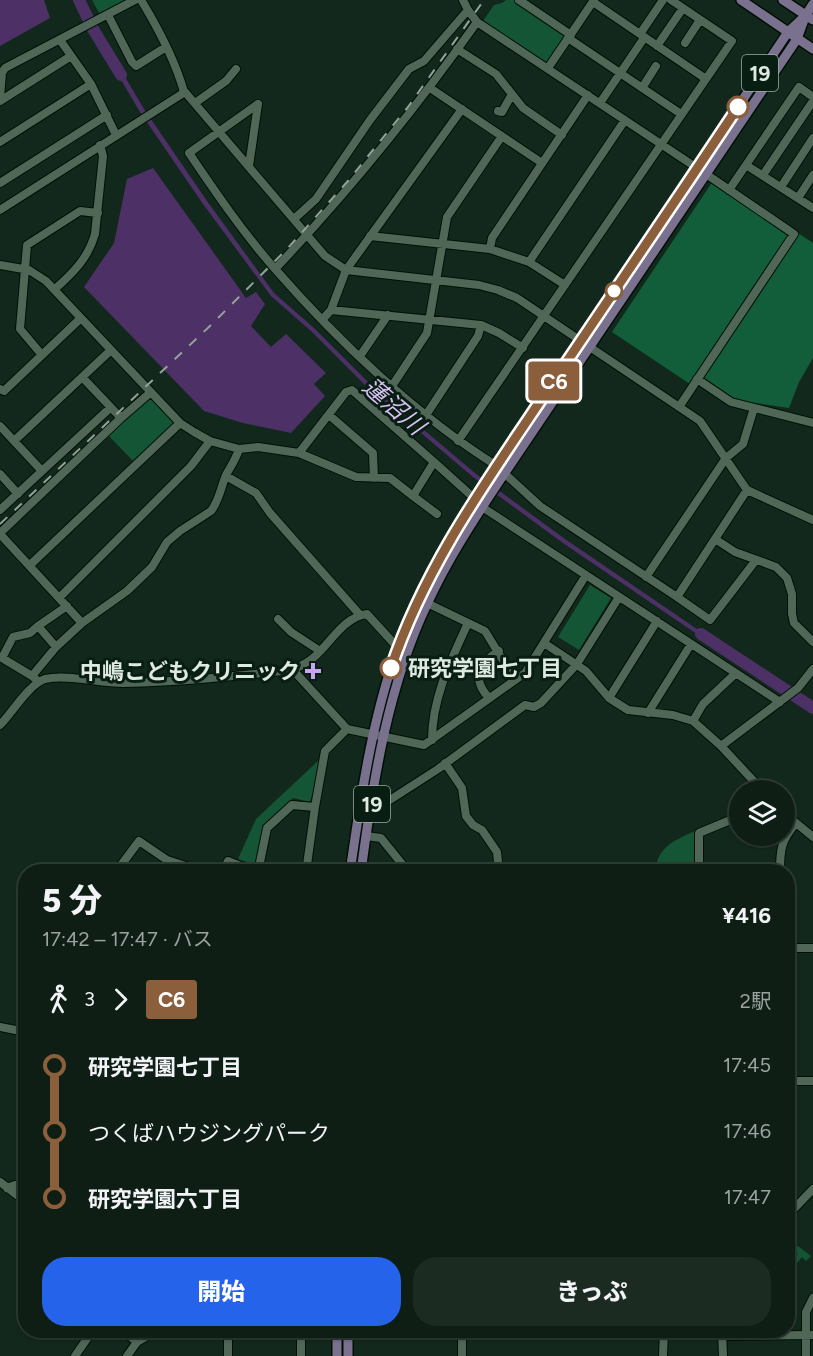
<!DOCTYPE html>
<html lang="ja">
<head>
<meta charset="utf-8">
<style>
	body { margin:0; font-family:Figtree,"Noto Sans JP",sans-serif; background:#1c2b22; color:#f1f3f6; height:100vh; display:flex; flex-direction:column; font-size:22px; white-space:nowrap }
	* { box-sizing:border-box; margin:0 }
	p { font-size:20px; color:#9ba2a0 }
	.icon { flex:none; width:33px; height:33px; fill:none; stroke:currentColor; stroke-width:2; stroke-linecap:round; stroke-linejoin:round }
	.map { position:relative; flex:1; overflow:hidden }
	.drawer { position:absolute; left:18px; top:864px; width:777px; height:474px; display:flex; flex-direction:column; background:#0e1e15; border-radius:24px; box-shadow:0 2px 4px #0004,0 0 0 2px #2e3c34 }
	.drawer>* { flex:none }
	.badge { padding:0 12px; border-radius:4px; font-size:21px; line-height:39px }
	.controls { position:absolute; left:729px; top:780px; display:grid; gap:12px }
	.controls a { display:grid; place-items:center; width:66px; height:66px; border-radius:50%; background:#0e1e15; box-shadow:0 2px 4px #0004,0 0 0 2px #2e3c34; font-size:30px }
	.map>.badge { position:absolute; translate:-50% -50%; box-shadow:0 0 0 3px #fff }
	.legs { display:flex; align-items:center; gap:9px; height:66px; padding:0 24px; font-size:20px }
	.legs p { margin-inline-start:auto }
	.head { display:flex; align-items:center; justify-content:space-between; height:102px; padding:0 24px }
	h1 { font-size:33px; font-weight:800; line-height:45px }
	.button { display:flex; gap:12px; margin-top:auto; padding:12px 24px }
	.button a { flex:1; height:69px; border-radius:24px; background:#2563eb; color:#fff; font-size:24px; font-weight:800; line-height:69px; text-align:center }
	.button a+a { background:#1c2b22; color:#f1f3f6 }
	ul { padding:0 24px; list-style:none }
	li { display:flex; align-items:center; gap:21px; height:66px; font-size:22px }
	li i { display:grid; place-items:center; width:9px; height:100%; margin:0 8px; background:currentColor }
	li i::after { content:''; width:15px; height:15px; margin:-8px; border:4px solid; border-radius:50%; background:#0e1e15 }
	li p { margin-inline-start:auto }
	li:first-child i { background:linear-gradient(#0000 50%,currentColor 0) }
	li:last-child i { background:linear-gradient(currentColor 50%,#0000 0) }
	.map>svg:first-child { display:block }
	.green { fill:#145535 }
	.forest { fill:#125e3a }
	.water { fill:#4c3066 }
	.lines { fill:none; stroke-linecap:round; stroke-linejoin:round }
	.river { stroke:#4c3066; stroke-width:12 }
	.minor-casing { stroke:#001006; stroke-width:10 }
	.major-casing { stroke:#001006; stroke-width:12 }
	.minor { stroke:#506758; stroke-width:8 }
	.major { stroke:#79718e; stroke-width:9 }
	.rail { stroke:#93a399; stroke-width:2; stroke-dasharray:10 10; stroke-linecap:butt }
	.line-1-casing { stroke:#fff; stroke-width:14 }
	.line-1 { stroke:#8b5e3c; stroke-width:9 }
	.stop-1-dot { fill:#fff; stroke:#8b5e3c; stroke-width:3 }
	.poi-dot { fill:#c8a5ee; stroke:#091e12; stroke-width:2 }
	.labels { text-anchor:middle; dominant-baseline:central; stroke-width:6; stroke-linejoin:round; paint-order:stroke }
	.shield { fill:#091e12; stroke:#9daca3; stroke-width:1.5 }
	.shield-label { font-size:21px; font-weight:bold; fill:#dde9e1 }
	.stop-label { font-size:22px; font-weight:bold; fill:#dde9e1; stroke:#091e12; text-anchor:start }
	.poi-label { font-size:22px; font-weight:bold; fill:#dde9e1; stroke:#091e12; text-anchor:end }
	.water-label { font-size:24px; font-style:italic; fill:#d8c0f3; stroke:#091e12 }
</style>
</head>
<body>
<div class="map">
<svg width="813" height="1356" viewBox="0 0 813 1356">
	<rect width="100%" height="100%" fill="#13281c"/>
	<path class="green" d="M92,0H127L99,13Z
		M506,0H513L565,34L566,37L548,64L483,21L494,5L502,3Z
		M148,398H154L175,421L173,426L134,462L109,436Z
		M590,585L611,598L579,650L558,637Z
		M319,760L321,762L314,795H312L310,802L293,798L264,826L257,862L253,864L238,859L256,819Z
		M695,831L696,871H688L686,863C675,863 663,859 661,871L655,872C657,847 675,840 695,831Z
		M798,1246L811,1256L806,1261L802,1257L797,1263L793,1259L798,1254L794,1250Z"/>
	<path class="forest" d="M711,184H714L787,233L788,237L690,384L612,332Z
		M798,233L813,243V358L799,382L789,408L736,400L703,379V376Z
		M527,862L542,871H500V866L507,870H519Z"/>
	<path class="water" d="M0,0H44L50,18L0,46Z
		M115,60L144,109L207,201L274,293L314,328L371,385L476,474L565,539L716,642L713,645L563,543L473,477L368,388L311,331L271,296L203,204L140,112L111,63Z
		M153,168L246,298L256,292L265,304L251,326L271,347L286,334L326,373L314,384L325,396L291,433L243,423L204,411L84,287L114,243L127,179Z"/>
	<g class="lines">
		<path class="river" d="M79,0L93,29L121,75
			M701,634L813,708"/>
		<defs>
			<path id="minor" d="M141,0C158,28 175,60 184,92
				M463,0L468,10L477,22
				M519,0L571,35
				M593,2L706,79
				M108,15L132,62L136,66L166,47
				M640,34L663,0
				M568,38L681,114
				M60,40L91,84L116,135
				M685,43L700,20
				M657,46L683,8
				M457,49L496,74L523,108L562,135
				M548,68L594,0
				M430,88L542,163
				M642,88L656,66
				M0,97L2,73L5,68L135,0
				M0,101L71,56
				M195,103L226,81L236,69
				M600,103L644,38
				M258,104L189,153C216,193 244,234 276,270C338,341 417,416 497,466
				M498,111L502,112L512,94
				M0,142L91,84
				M746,165L813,208
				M249,166L258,104
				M763,175L813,101
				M0,183L107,115
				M781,187L813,138
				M729,190L799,87L813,97
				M798,198L813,175
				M0,210L185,92L307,235L325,256L346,270L479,285L498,290L517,298L700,421L747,490L813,520
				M294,219L316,199L370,120L409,69L424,61L468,10
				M370,236L490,249L529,262L565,285
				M490,249L492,238L588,95
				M529,262L625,120
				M0,265L29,270L46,281L180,423L194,432L210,441L239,449L258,447L299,453L356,477L390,478L413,496L434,462L475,499
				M275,269C350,190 414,111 477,22L697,168
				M55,289C74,272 88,258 95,234L103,156L100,145
				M331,310L481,325L499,333L523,348
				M322,320L331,310L346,270L462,109
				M42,355L20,329L27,245L80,211L98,213
				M360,356L388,315
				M82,377L121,418
				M697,379L731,402L813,423
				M392,386L427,333L447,217L502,136
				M0,389L4,391L81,318
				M679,407L794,234L706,174
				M329,415L373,453L374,478
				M426,415L478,336L481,325
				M0,426L14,441L111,350
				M14,441L42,471
				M458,441L732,41L671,0
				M299,453L346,392L352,390L434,462
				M504,473L540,506L677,597
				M0,474L18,494
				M226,476L256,493L270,513L360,615
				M747,490L677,597L710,620L756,560
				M413,496L437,514
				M482,507L780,702
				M0,510L110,408
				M0,533L121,418L151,392
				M0,534L82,623
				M715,539L735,552L776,567L787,578L792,594V614L794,623L813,642
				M30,565L180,423
				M646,577L726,458L743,444L754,408
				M59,598L191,466L210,441
				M427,603L485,631L515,680
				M278,619L291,632L320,651
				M38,626L67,606
				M544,643L586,671L609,698L628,710L673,715L693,721L721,746L762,790
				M293,670C300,666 307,663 313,658C330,644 343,617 367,614L398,648
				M32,676L2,658L13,637L30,633L38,626L56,647
				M39,682L32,676L56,647L82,623L127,591L152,567L167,542L180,531L211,511C219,501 221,487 226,475C231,466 236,459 239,449
				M489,698C471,679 479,663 499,651
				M609,698L657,621
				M648,713L691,644
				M693,721L703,704L736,673
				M0,725C12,713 29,684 45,679C67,674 99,683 123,683C180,682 236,676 293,670L347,729L424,745L525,673L586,575
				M432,740C432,698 451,660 468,623
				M721,746L798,688L813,669
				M445,763L462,788L466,816L473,825L482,830L497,852L499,872
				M372,804L382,805L438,769L525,705L534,707L541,703L577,664L619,597
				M784,813L813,837
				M366,836L381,838L402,864V872
				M116,872L139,841L167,860L204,872
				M167,872V860
				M223,872L228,861L256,872
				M258,872L267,828L292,805L315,807
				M306,872L315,807L325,751L347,729
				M699,872V833L740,816
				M780,872C780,849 781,841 796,823
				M788,948H813
				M0,1027L26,1032
				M788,1081H813
				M0,1182L26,1202
				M7,1188L15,1185L26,1187
				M788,1215L813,1189
				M122,1330L137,1342
				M228,1330V1356
				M301,1330V1356
				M462,1330V1356
				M722,1331L723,1356
				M353,1333L664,1332
				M722,1336L813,1335
				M75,1356L93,1330
				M127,1356L137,1342L157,1330
				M663,1356L664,1330
				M806,1356V1312L813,1298"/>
			<path id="major" d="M741,0L813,49
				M783,0L813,20
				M350,872C361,796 372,719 398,647C421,586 456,529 492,474L788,32L806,15L813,4
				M361,872C373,781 388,685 428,602C448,559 474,519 500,480L797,39L805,17
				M337,1330V1356
				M348,1330V1356"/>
		</defs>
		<use href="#minor" class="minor-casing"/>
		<use href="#major" class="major-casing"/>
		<use href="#minor" class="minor"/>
		<use href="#major" class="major"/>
		<path class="rail" d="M0,524L211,325L288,248L347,182L408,107L484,0"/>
	</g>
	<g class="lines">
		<defs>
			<path id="line-1" d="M391,668C425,566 488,479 547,391C611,296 675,202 738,107"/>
		</defs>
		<use href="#line-1" class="line-1-casing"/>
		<use href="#line-1" class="line-1"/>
	</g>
	<g class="stop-1-dot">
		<circle cx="738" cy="107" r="10"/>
		<circle cx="614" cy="291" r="8"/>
		<circle cx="391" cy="668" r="10"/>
	</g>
	<path class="poi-dot" d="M310 662h6v6h6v6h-6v6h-6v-6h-6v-6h6z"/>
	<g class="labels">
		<g class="shield">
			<rect x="742" y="55" width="36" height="36" rx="4.5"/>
			<rect x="354" y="786" width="36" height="36" rx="4.5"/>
		</g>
		<g class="shield-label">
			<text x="760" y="73">19</text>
			<text x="372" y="804">19</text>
		</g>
		<g class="stop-label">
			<text x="408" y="668">研究学園七丁目</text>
		</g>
		<g class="poi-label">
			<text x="300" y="671">中嶋こどもクリニック</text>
		</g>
		<g class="water-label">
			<text transform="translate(394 406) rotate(41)">蓮沼川</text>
		</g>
	</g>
</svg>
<div class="controls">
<a><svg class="icon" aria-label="layers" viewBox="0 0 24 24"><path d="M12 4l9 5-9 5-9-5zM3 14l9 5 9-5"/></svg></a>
</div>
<b class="badge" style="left:554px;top:381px;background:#8b5e3c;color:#fff">C6</b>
<section class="drawer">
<div class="head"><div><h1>5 分</h1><p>17:42 – 17:47 · バス</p></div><b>¥416</b></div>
<div class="legs"><svg class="icon" aria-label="walk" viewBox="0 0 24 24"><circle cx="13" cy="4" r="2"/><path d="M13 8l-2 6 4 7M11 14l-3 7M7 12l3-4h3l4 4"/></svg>3<svg class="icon" aria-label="forward" viewBox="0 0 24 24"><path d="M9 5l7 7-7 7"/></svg><b class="badge" style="background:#8b5e3c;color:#fff">C6</b><p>2駅</p></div>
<ul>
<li><i style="color:#8b5e3c"></i><b>研究学園七丁目</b><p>17:45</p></li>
<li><i style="color:#8b5e3c"></i><span>つくばハウジングパーク</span><p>17:46</p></li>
<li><i style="color:#8b5e3c"></i><b>研究学園六丁目</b><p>17:47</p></li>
</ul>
<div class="button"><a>開始</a><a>きっぷ</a></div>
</section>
</div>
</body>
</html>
